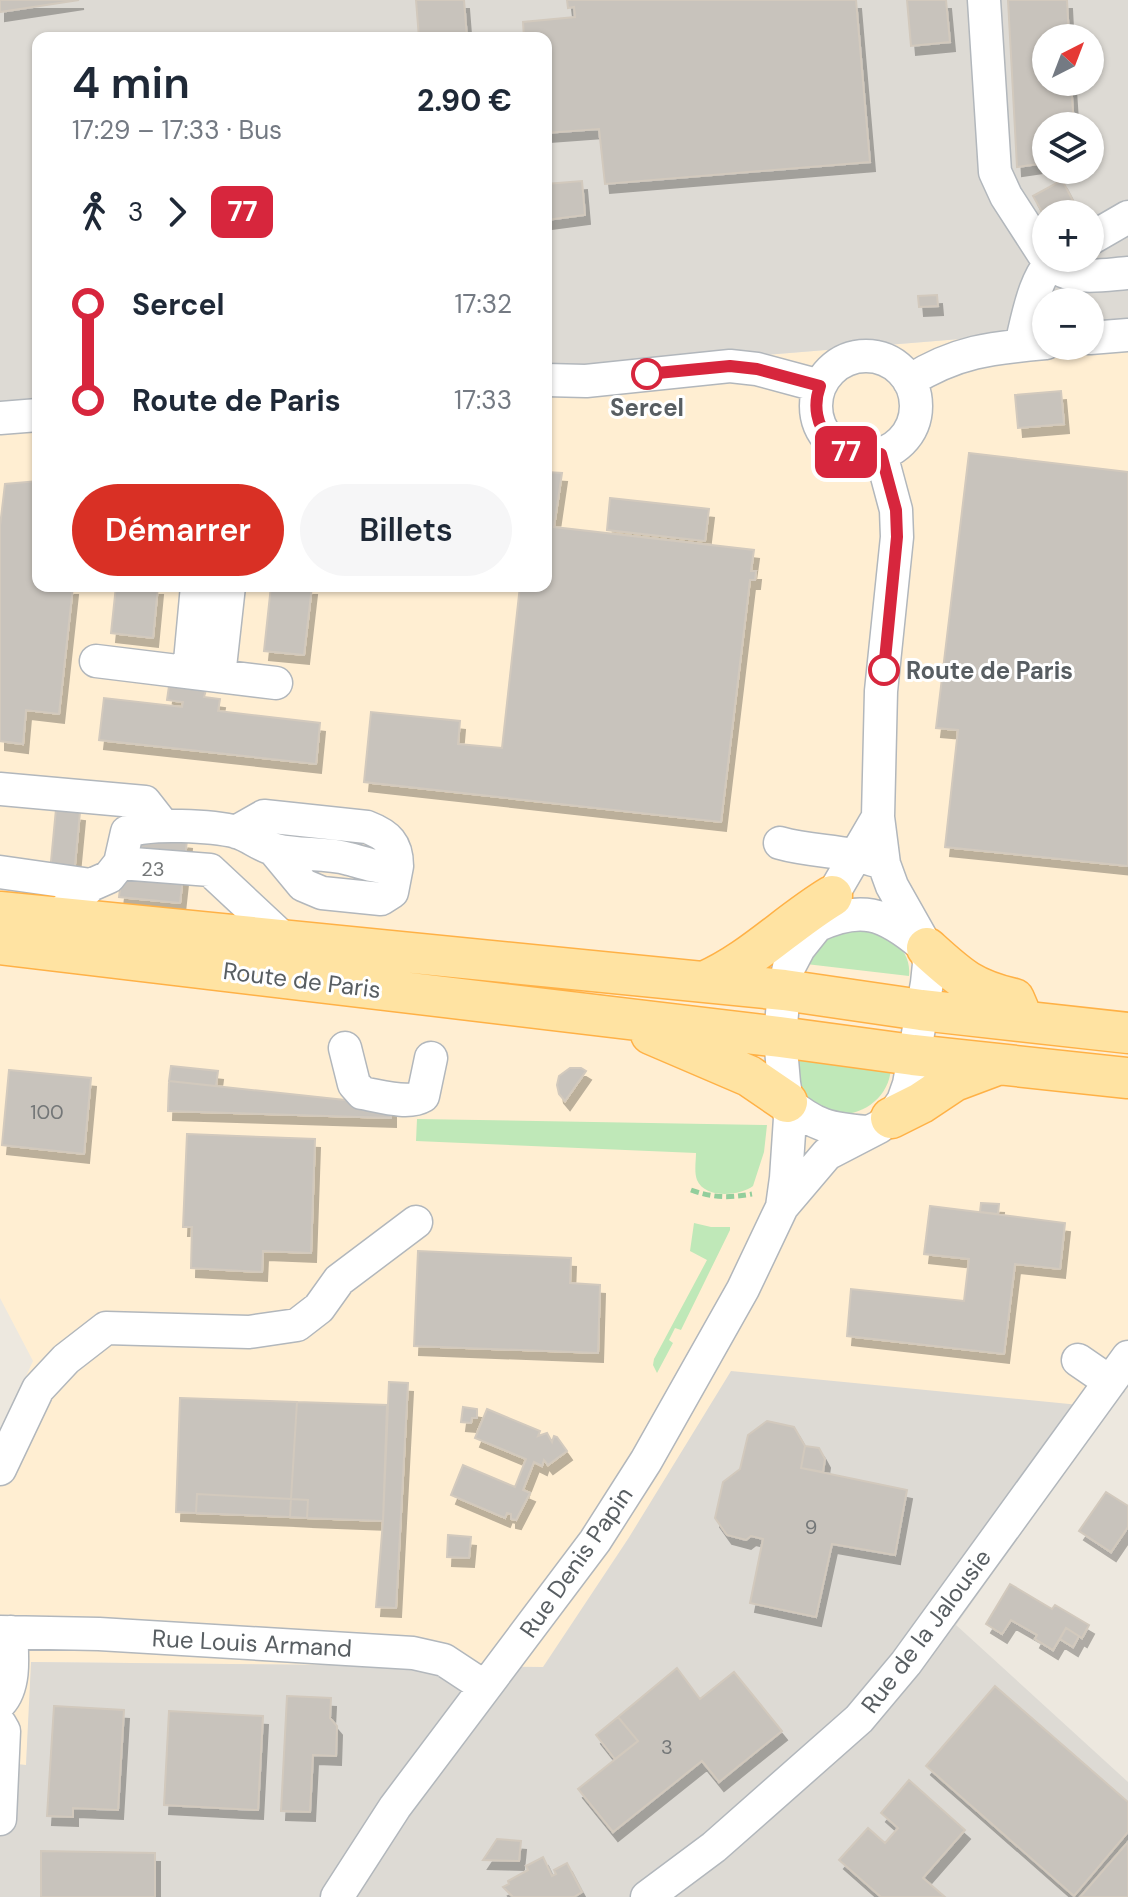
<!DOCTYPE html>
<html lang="fr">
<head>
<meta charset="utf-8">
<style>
	body { margin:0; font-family:"DM Sans",sans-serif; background:#f6f6f7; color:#1f2937; height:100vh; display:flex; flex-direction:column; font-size:30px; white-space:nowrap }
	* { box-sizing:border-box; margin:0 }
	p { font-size:26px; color:#747a83 }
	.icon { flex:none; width:44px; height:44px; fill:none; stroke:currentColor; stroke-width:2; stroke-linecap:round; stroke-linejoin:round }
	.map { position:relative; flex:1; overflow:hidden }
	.panel { position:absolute; left:32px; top:32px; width:520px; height:560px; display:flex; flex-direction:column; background:#fff; border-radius:16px; box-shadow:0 2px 6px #0004 }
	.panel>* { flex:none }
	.badge { padding:0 16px; border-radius:12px; font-size:28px; line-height:52px }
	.needle { width:52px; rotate:42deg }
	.buttons { position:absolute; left:1032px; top:24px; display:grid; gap:16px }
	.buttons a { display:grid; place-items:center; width:72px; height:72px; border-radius:50%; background:#fff; box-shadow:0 2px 6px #0004; font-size:40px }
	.map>.badge { position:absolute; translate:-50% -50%; box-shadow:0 0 0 4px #fff }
	.legs { display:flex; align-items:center; gap:12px; height:88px; padding:0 40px; font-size:26px }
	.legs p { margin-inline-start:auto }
	.overview { display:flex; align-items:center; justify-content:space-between; height:136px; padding:0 40px }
	h1 { font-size:44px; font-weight:600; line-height:60px }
	.primary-button { display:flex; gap:16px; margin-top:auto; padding:16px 40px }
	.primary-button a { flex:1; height:92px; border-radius:48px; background:#d93025; color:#fff; font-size:32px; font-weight:600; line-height:92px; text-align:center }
	.primary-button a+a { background:#f6f6f7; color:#1f2937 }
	ul { padding:0 40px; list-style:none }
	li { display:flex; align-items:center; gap:28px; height:96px; font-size:30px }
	li i { display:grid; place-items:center; width:12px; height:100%; margin:0 10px; background:currentColor }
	li i::after { content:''; width:20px; height:20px; margin:-10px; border:6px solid; border-radius:50%; background:#fff }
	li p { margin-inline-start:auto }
	li:first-child i { background:linear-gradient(#0000 50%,currentColor 0) }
	li:last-child i { background:linear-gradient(currentColor 50%,#0000 0) }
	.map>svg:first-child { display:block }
	.commercial { fill:#ffeed2 }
	.industrial { fill:#dddad4; fill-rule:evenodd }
	.green { fill:#bfe8b8 }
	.building { fill:#c8c3bc; stroke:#d2c9bd; stroke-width:2; filter:url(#shadow) }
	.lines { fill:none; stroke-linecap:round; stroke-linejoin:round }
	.minor-casing { stroke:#b2b7bc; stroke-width:35 }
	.major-casing { stroke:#ffb146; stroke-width:43 }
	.path { stroke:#93ce9c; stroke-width:5; stroke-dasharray:8 4; stroke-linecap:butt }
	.minor { stroke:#fff; stroke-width:32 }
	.major { stroke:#ffe3a2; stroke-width:40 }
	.line-1-casing { stroke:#fff; stroke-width:18 }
	.line-1 { stroke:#d7263d; stroke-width:12 }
	.stop-1-dot { fill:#fff; stroke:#d7263d; stroke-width:4 }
	.labels { text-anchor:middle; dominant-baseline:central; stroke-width:6; stroke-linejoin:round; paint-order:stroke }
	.number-label { font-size:20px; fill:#747778 }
	.stop-label { font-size:24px; font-weight:bold; fill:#585e62; stroke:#fff }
	.street-label { font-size:24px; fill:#585e62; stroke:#fff }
</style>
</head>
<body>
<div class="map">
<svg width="1128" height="1897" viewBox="0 0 1128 1897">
	<defs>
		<filter id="shadow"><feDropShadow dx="5" dy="9" stdDeviation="0" flood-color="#0004"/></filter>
	</defs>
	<rect width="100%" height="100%" fill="#ede8df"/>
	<path class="commercial" d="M1128,325V1383L1110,1408L628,1539L544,1667L32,1662L26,1766L0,1762V1433L33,1361L0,1298V416L38,413V586H546V373L1046,332V346H1090Z"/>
	<path class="industrial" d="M0,0H1128V325L1090,329V302H1046V332L546,373V38H38V413L0,416ZM1046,38H1090V82H1046ZM1046,126H1090V170H1046ZM1046,214H1090V258H1046Z
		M731,1371L1110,1408L956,1625L1128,1782V1897H0V1762L26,1765L31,1662L543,1667L628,1539Z"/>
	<path class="green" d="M863,923C886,936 912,946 909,976L806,964L819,941Z
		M797,1057L891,1068C888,1116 821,1133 801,1088C797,1080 798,1067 797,1057Z
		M417,1119L767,1125L764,1152L753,1186C740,1196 705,1199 697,1180C694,1172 696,1161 696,1153L416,1141Z
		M694,1223L711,1227H730V1230L681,1330L675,1328L669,1340L673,1343L657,1373L653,1365L654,1359L707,1260L690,1251Z"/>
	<path class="building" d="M0,0H79L0,12Z
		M416,0H464L467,38H419Z
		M567,0H856L870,162L605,184L599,129L546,133V38H524L523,22L575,17L574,7L568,8Z
		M907,0H946L950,42L911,46Z
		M1008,0H1067L1069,38H1046V82H1071L1074,126H1046V163L1017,167Z
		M1062,180L1080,214H1046V219L1033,196Z
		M582,181L585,215L546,220V184Z
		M937,295L938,306L919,307L918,296Z
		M1061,391L1064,424L1018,428L1015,395Z
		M969,453L1128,472V866L945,847L958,730L936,728Z
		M546,472L562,473L554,527L754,550L751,571H756L755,580H750L721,822L364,782L371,712L460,721L458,744L502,748L520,586H546Z
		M38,481V586H73L59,714L26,710L23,744L0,741V526L5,484Z
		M610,498L709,509L705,541L607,530Z
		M116,586H158L153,638L111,633Z
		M271,586H312L304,655L264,651Z
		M169,686L206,690L204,697L220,699L218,711L320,723L316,764L99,740L104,698L182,707L183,702L167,700Z
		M56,809L80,812L74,875L50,872Z
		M127,833L187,840L180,903L119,897Z
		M171,1066L218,1071L216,1086L169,1081Z
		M570,1068H581L586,1071L565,1101L559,1094L557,1085L559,1076Z
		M9,1070L91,1078L84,1154L2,1145Z
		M169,1081L391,1105V1118L168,1111Z
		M187,1134L315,1139L311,1253L263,1251L262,1272L191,1268L192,1227H183Z
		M981,1203L999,1204L998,1214L980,1212Z
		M930,1206L1065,1223L1060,1269L1015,1264L1004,1354L847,1336L851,1289L964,1301L969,1259L924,1254Z
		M418,1251L571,1258L570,1283L600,1285L598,1353L414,1346Z
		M389,1382L408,1383L396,1608L376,1607L383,1521Z
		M180,1398L297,1402L291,1499L197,1494L196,1513L176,1512Z
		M297,1402L387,1405L383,1521L307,1518L308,1500L291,1499Z
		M463,1407L477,1409V1418H472L471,1423L461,1422Z
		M487,1409L540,1431L538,1436L547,1433L552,1442L554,1436L557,1437L567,1451L548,1465L544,1460L542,1466L534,1462L523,1490L530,1493L516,1520L511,1519V1514L507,1513L505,1518L451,1495L463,1465L515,1487L526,1459L475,1438Z
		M767,1421L794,1427L805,1446L801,1468L907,1490L895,1555L832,1544L816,1617L750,1603L763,1539L751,1536L746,1540L727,1535L715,1518L723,1482L740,1469L748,1435Z
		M805,1446L819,1448L825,1459L823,1472L801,1468Z
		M1106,1492L1128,1506V1527L1111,1552L1079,1531Z
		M197,1494L291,1499L290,1517L196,1513Z
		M291,1499L308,1500L307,1518L290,1517Z
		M448,1535L471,1537L469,1558L447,1557Z
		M1010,1584L1052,1609L1055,1605L1089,1625L1082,1638L1066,1628L1053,1650L1035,1639L1037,1635L1011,1620L1002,1634L986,1624Z
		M1066,1628L1079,1636L1073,1647L1060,1639Z
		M677,1668L700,1699L734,1672L782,1731L719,1782L702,1761L613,1832L578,1789L638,1741L618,1717Z
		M995,1686L1128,1802V1832L1074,1896L926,1766Z
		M287,1696L331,1698L330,1718L337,1726L336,1756L313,1755L310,1812L281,1811Z
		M54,1706L124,1710L118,1810L73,1808V1817L47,1816Z
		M169,1711L263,1716L258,1810L164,1805Z
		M618,1717L638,1741L615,1759L596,1735Z
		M909,1780L965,1830L923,1878L945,1897H881L839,1860L868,1828L885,1843L898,1828L881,1813Z
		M497,1839L521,1841L519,1861L483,1860Z
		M1128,1842V1897H1080Z
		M41,1851L155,1853V1897H41Z
		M543,1857L552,1876L556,1874L554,1870L567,1863L582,1892L574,1897H513L503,1887L509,1884L508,1881L528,1870L526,1866Z"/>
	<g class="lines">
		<defs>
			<path id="minor" d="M984,0L995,172L1006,196L1046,258
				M1090,239L1128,217
				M1046,258C1066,283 1100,275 1128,273
				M1090,338L1128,335
				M1021,345C1027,321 1035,271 1057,258
				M816 406a50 50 0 1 1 100 0a50 50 0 1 1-100 0Z
				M546,380L586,381L730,366L757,369L820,386
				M909,381C957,351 991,348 1046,343
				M0,418L38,415
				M96,661L276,683
				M189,672L197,586
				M219,676L229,586
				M0,789L145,802L163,825
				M780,843C811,852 843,850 873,860
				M274,850L303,885L322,893L381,899L392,892L397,866
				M120,863L127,832C148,822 214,826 237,832C250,836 262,847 276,850C299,856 326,852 349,859C366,863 378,869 397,866C397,844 388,835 367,827L264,816L236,832
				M0,872L91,885
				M56,918L91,885L109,877L120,863L210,870L286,941
				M816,926C861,905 884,913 921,944
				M345,1048L354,1084L362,1093C380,1096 408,1105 423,1096L431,1058
				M787,1102C815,1126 830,1129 866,1132
				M782,1207L827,1154L879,1127L891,1118L903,1101L909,1084L927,983L929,964L927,948L892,886L884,864L878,817L881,691L897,537L896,510L881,454
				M1078,1360L1110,1382
				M0,1469L38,1389L66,1359L106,1328L249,1332L297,1325L319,1308L339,1280L416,1222
				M0,1632L99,1634L413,1653L444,1660L485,1687
				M0,1703C16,1686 12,1654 11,1632
				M0,1724L4,1731L0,1819
				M337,1897L395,1807L595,1541L646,1461L743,1289L782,1207L786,1178L790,1118L784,1083L780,1037L784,990L789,967L799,948L827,913L832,896L878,817
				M647,1897L714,1847L859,1719L906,1663L1128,1357"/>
			<path id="major" d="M0,912L784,990L921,1010L1128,1033
				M0,944L780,1037L913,1055L1128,1078
				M927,948C959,977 971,989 1014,999L1020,1013
				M704,982C752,961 787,923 832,896
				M651,1034L749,1076L787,1102
				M891,1118L921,1103L954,1081L994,1066"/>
		</defs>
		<use href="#minor" class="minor-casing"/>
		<use href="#major" class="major-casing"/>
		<path class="path" d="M691,1190C713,1198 729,1198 752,1194"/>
		<use href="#minor" class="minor"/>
		<use href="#major" class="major"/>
	</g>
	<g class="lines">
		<defs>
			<path id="line-1" d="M647,374L730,366L757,369L820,386C805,427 839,463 881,454L896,510L897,537L884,670"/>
		</defs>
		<use href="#line-1" class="line-1-casing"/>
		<use href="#line-1" class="line-1"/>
	</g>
	<g class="stop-1-dot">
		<circle cx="647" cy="374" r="14"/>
		<circle cx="884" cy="670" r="14"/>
	</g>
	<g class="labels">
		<g class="number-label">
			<text x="153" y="869">23</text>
			<text x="47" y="1112">100</text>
			<text x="811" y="1527">9</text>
			<text x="667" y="1747">3</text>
		</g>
		<g class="stop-label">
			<text x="647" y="407">Sercel</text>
			<text x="906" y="670" text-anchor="start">Route de Paris</text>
		</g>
		<g class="street-label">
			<text transform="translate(302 980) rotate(7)">Route de Paris</text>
			<text transform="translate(576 1562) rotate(-55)">Rue Denis Papin</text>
			<text transform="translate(926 1631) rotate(-53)">Rue de la Jalousie</text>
			<text transform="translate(252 1643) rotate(3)">Rue Louis Armand</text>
		</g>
	</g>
</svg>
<div class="buttons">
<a><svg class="needle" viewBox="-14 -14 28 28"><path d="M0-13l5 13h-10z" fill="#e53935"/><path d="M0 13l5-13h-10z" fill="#747a83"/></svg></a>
<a><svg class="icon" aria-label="layers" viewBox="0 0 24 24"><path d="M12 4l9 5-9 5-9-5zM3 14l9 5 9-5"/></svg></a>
<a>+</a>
<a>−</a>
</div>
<b class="badge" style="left:846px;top:452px;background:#d7263d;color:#fff">77</b>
<section class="panel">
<div class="overview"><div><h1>4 min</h1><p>17:29 – 17:33 · Bus</p></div><b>2.90 €</b></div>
<div class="legs"><svg class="icon" aria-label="walk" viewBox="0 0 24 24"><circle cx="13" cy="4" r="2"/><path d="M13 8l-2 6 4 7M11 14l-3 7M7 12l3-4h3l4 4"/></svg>3<svg class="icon" aria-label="forward" viewBox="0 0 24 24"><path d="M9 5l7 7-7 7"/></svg><b class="badge" style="background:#d7263d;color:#fff">77</b></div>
<ul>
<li><i style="color:#d7263d"></i><b>Sercel</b><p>17:32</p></li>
<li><i style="color:#d7263d"></i><b>Route de Paris</b><p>17:33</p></li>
</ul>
<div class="primary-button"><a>Démarrer</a><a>Billets</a></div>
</section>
</div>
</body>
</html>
